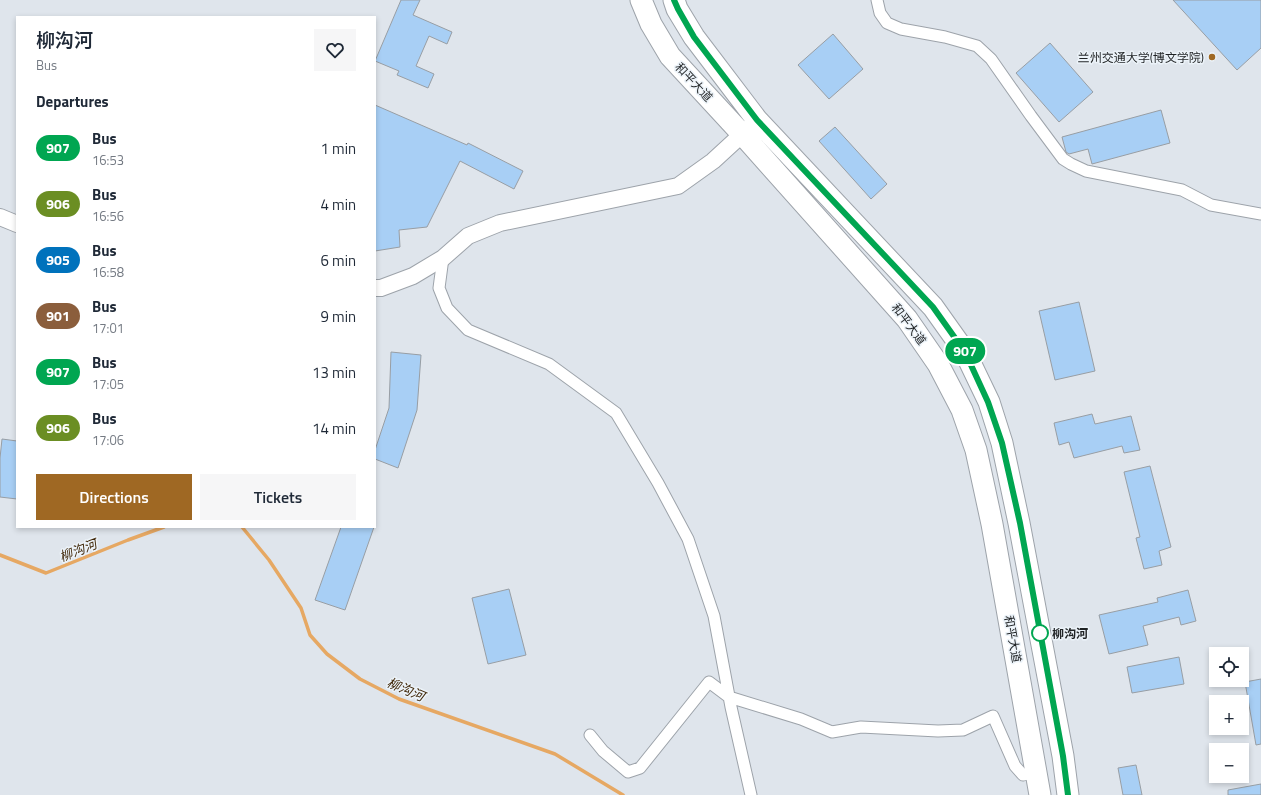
<!DOCTYPE html>
<html lang="en">
<head>
<meta charset="utf-8">
<style>
	body { margin:0; font-family:"Titillium Web","Noto Sans SC",sans-serif; background:#f6f6f7; color:#1f2937; height:100vh; display:flex; flex-direction:column; font-size:15px; white-space:nowrap }
	* { box-sizing:border-box; margin:0 }
	p { font-size:13px; color:#747a83 }
	.icon { flex:none; width:22px; height:22px; fill:none; stroke:currentColor; stroke-width:2; stroke-linecap:round; stroke-linejoin:round }
	.map { position:relative; flex:1; overflow:hidden }
	.sheet { position:absolute; left:16px; top:16px; width:360px; height:512px; display:flex; flex-direction:column; background:#fff; border-radius:0px; box-shadow:0 2px 6px #0003 }
	.sheet>* { flex:none }
	.badge { padding:0 8px; border-radius:13px; font-size:14px; line-height:26px }
	.buttons { position:absolute; left:1209px; top:647px; display:grid; gap:8px }
	.buttons a { display:grid; place-items:center; width:40px; height:40px; border-radius:0px; background:#fff; box-shadow:0 2px 6px #0003; font-size:20px }
	.map>.badge { position:absolute; translate:-50% -50%; box-shadow:0 0 0 2px #fff }
	h2 { padding:0 20px; font-size:15px; line-height:36px }
	.round { display:grid; place-items:center; flex:none; width:42px; height:42px; border-radius:0px; background:#f6f6f7 }
	.head { display:flex; align-items:center; justify-content:space-between; height:68px; padding:0 20px }
	h1 { font-size:19px; font-weight:600; line-height:30px }
	.cta { display:flex; gap:8px; margin-top:auto; padding:8px 20px }
	.cta a { flex:1; height:46px; border-radius:0px; background:#9f6823; color:#fff; font-size:16px; font-weight:600; line-height:46px; text-align:center }
	.cta a+a { background:#f6f6f7; color:#1f2937 }
	ul { padding:0; list-style:none }
	li { display:flex; align-items:center; gap:12px; height:56px; padding:0 20px }
	li div { flex:1 }
	li b { display:block; font-size:15px }
	li em { font-style:normal }
	li .badge { min-width:44px; font-weight:700; text-align:center }
	.map>svg:first-child { display:block }
	.lines { fill:none; stroke-linecap:round; stroke-linejoin:round }
	.stream { stroke:#e6a863; stroke-width:3.5 }
	.building { fill:#a8cff5; stroke:#989ea4 }
	.street-casing { stroke:#9da3aa; stroke-width:13 }
	.secondary-casing { stroke:#9da3aa; stroke-width:18 }
	.highway-casing { stroke:#9da3aa; stroke-width:23 }
	.street { stroke:#fff; stroke-width:11 }
	.secondary { stroke:#fff; stroke-width:16 }
	.highway { stroke:#fff; stroke-width:21 }
	.line-casing { stroke:#fff; stroke-width:9 }
	.line { stroke:#00a651; stroke-width:6 }
	.poi-dot { fill:#9f6823; stroke:#ecf3f9; stroke-width:1.5 }
	.stop-dot { fill:#fff; stroke:#00a651; stroke-width:2 }
	.labels { text-anchor:middle; dominant-baseline:central; stroke-width:3; stroke-linejoin:round; paint-order:stroke }
	.poi-label { font-size:12px; fill:#1f2224; stroke:#ecf3f9; text-anchor:end }
	.street-label { font-size:12px; fill:#1f2224; stroke:#ecf3f9 }
	.stop-label { font-size:12px; font-weight:bold; fill:#1f2224; stroke:#ecf3f9; text-anchor:start }
	.water-label { font-size:13px; font-style:italic; fill:#3f2607; stroke:#ecf3f9 }
</style>
</head>
<body>
<div class="map">
<svg width="1261" height="795" viewBox="0 0 1261 795">
	<rect width="100%" height="100%" fill="#dfe5ec"/>
	<g class="lines">
		<path class="stream" d="M242,527L269,560L301,608L310,635L327,654L360,679L399,699L555,754L623,795
			M0,555L46,573L128,540L164,527"/>
	</g>
	<path class="building" d="M401,0H420L413,15L452,32L447,44L429,36L416,66L434,74L428,88L397,75L399,71L375,61Z
		M1173,0H1261V48L1237,70Z
		M833,34L863,69L829,99L798,65Z
		M1050,43L1093,92L1059,122L1016,73Z
		M375,105L467,145L468,143L523,171L514,189L460,161L427,227L399,230L400,247L375,251Z
		M1161,110L1170,143L1092,164L1088,149L1069,154L1066,152L1062,137Z
		M835,127L887,184L871,199L819,141Z
		M1079,302L1095,371L1055,380L1039,311Z
		M391,352L421,355L417,410L398,468L375,459V450L389,408Z
		M1092,414L1095,424L1131,416L1140,450L1124,453L1122,446L1074,458L1069,442L1059,445L1054,423Z
		M2,439L17,441V499L0,497V458Z
		M1150,466L1171,547L1159,551L1162,565L1144,569L1136,538L1140,537L1124,472Z
		M341,527H374L345,610L315,600Z
		M509,589L526,655L488,664L472,598Z
		M1188,590L1196,621L1181,625L1179,617L1143,626L1148,645L1109,654L1099,615L1158,602L1157,598Z
		M1179,657L1184,684L1132,693L1127,667Z
		M1261,679V744L1256,745L1245,682Z
		M1136,765L1142,795H1123L1118,768Z
		M1261,784V795H1228V790Z"/>
	<g class="lines">
		<defs>
			<path id="street" d="M877,0L880,13L887,23L901,29L945,37L977,46L991,59L1031,116L1063,159L1071,164L1086,171L1182,190L1211,205L1261,214
				M443,258L439,288L447,308L468,330L549,364L616,413L658,483L688,539L714,616L731,707L751,795
				M590,735L603,751L628,772L640,768L709,682L729,697L801,719L832,732L861,727L938,731L963,730L993,716L1015,766L1023,775L1037,772"/>
			<path id="secondary" d="M0,217L17,224
				M375,288H381L413,276L443,258L468,236L500,223L678,186L713,161L750,127"/>
			<path id="highway" d="M641,0L651,24L670,56L742,134L907,319L938,364L962,410L976,450L992,524L1040,795
				M674,0L677,9L694,37L757,120L933,307L965,352L989,402L1002,443L1019,523L1063,756L1068,795"/>
		</defs>
		<use href="#street" class="street-casing"/>
		<use href="#secondary" class="secondary-casing"/>
		<use href="#highway" class="highway-casing"/>
		<use href="#street" class="street"/>
		<use href="#secondary" class="secondary"/>
		<use href="#highway" class="highway"/>
	</g>
	<g class="lines">
		<defs>
			<path id="line" d="M674,0L678,9L694,37L757,120L933,307L965,352L988,402L1002,443L1020,523L1063,756L1068,795"/>
		</defs>
		<use href="#line" class="line-casing"/>
		<use href="#line" class="line"/>
	</g>
	<circle class="poi-dot" cx="1212" cy="57" r="4"/>
	<circle class="stop-dot" cx="1040" cy="633" r="8"/>
	<g class="labels">
		<g class="poi-label">
			<text x="1204" y="57">兰州交通大学(博文学院)</text>
		</g>
		<g class="street-label">
			<text transform="translate(694 82) rotate(47)">和平大道</text>
			<text transform="translate(909 324) rotate(53)">和平大道</text>
			<text transform="translate(1013 639) rotate(80)">和平大道</text>
		</g>
		<g class="stop-label">
			<text x="1052" y="633">柳沟河</text>
		</g>
		<g class="water-label">
			<text transform="translate(78 550) rotate(-21)">柳沟河</text>
			<text transform="translate(406 689) rotate(23)">柳沟河</text>
		</g>
	</g>
</svg>
<div class="buttons">
<a><svg class="icon" aria-label="locate" viewBox="0 0 24 24"><circle cx="12" cy="12" r="6"/><path d="M12 2v4M12 18v4M2 12h4M18 12h4"/></svg></a>
<a>+</a>
<a>−</a>
</div>
<b class="badge" style="left:965px;top:351px;background:#00a651;color:#fff">907</b>
<section class="sheet">
<div class="head"><div><h1>柳沟河</h1><p>Bus</p></div><a class="round"><svg class="icon" aria-label="heart" viewBox="0 0 24 24"><path d="M12 20l-8-8c-3-5 5-10 8-4 3-6 11-1 8 4z"/></svg></a></div>
<h2>Departures</h2>
<ul>
<li><span class="badge" style="background:#00a651;color:#fff">907</span><div><b>Bus</b><p>16:53</p></div><em>1 min</em></li>
<li><span class="badge" style="background:#6b8e23;color:#fff">906</span><div><b>Bus</b><p>16:56</p></div><em>4 min</em></li>
<li><span class="badge" style="background:#0072bc;color:#fff">905</span><div><b>Bus</b><p>16:58</p></div><em>6 min</em></li>
<li><span class="badge" style="background:#8b5e3c;color:#fff">901</span><div><b>Bus</b><p>17:01</p></div><em>9 min</em></li>
<li><span class="badge" style="background:#00a651;color:#fff">907</span><div><b>Bus</b><p>17:05</p></div><em>13 min</em></li>
<li><span class="badge" style="background:#6b8e23;color:#fff">906</span><div><b>Bus</b><p>17:06</p></div><em>14 min</em></li>
</ul>
<div class="cta"><a>Directions</a><a>Tickets</a></div>
</section>
</div>
</body>
</html>
